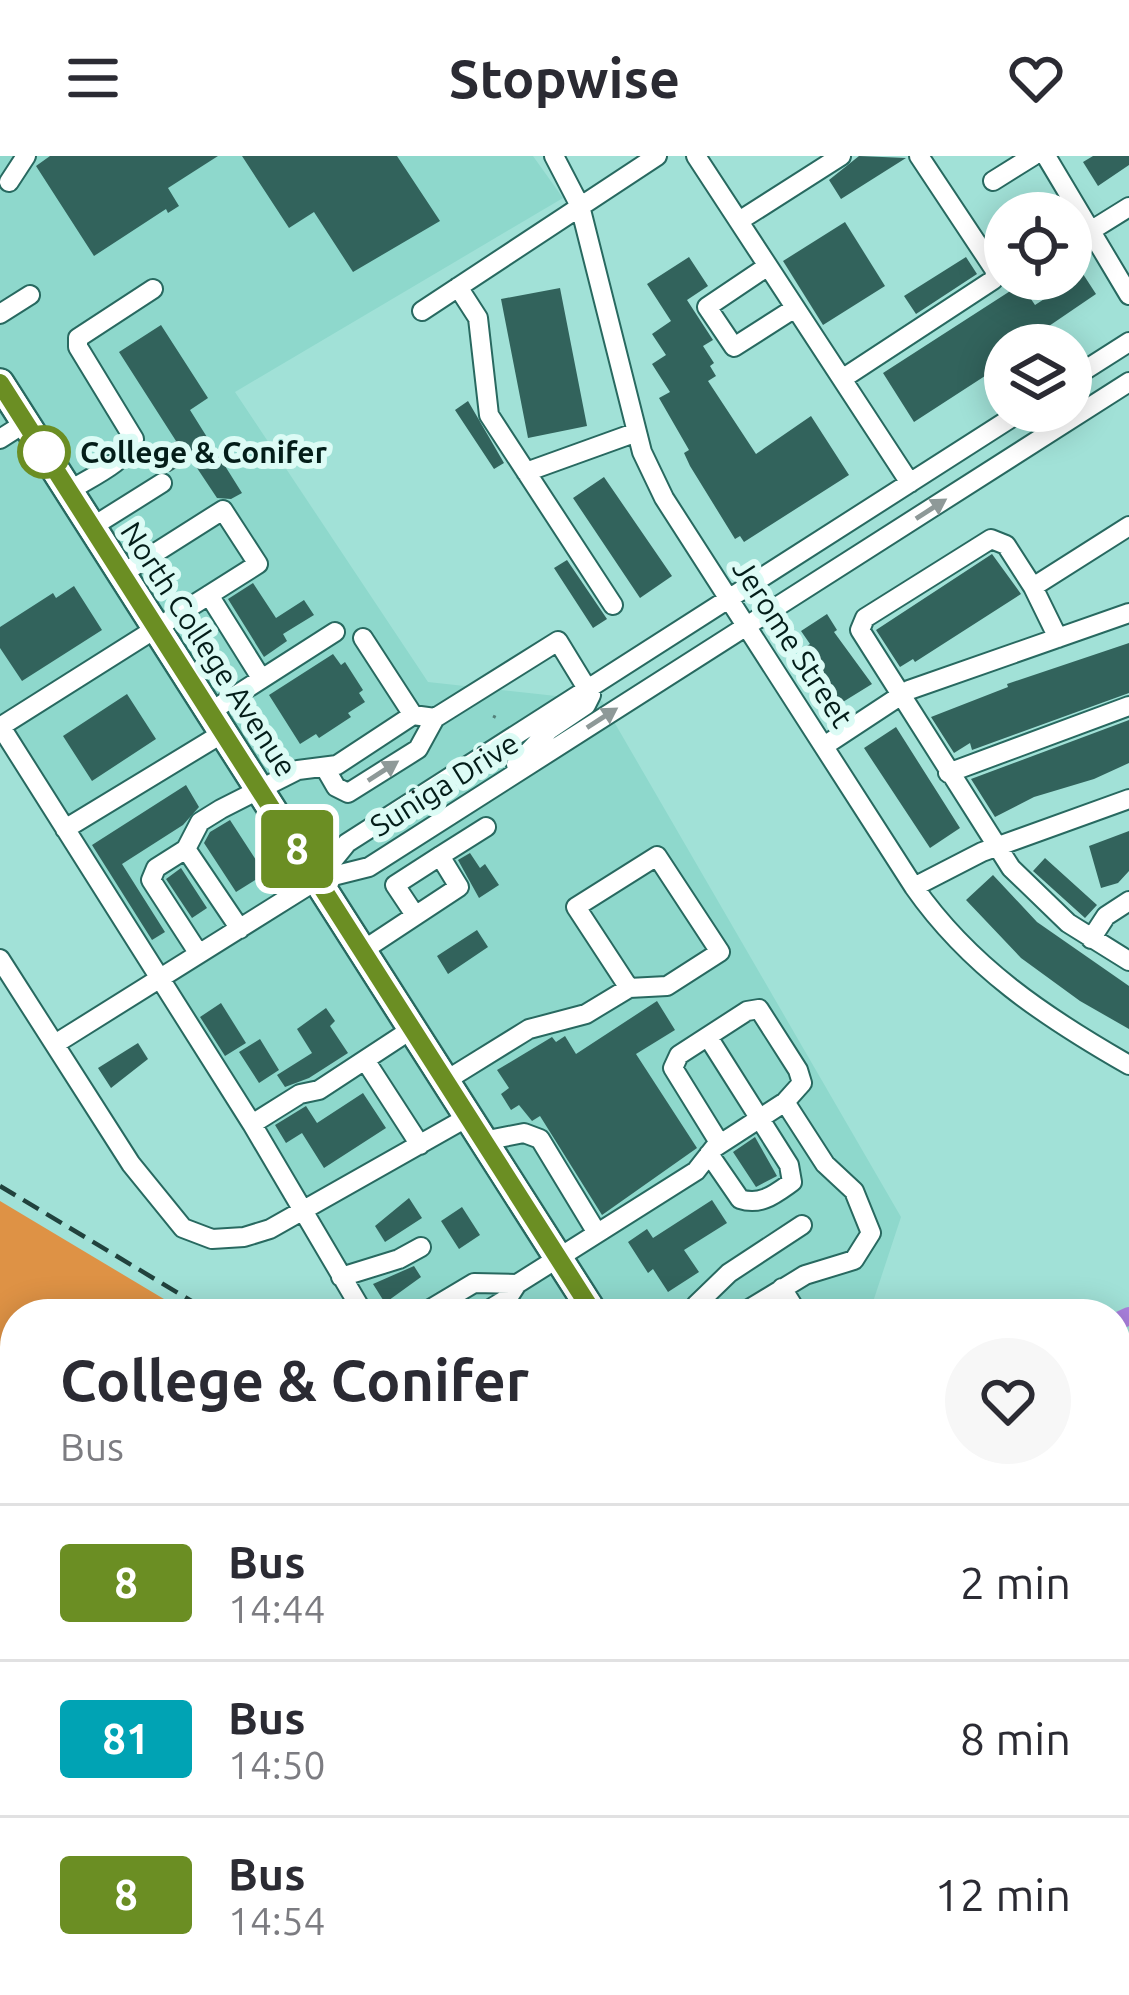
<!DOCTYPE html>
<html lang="en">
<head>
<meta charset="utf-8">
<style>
	body { margin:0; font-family:Ubuntu,sans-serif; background:#f7f7f7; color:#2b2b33; height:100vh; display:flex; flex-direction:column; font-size:45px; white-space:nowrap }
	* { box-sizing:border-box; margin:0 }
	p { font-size:39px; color:#7c7c81 }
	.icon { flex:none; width:66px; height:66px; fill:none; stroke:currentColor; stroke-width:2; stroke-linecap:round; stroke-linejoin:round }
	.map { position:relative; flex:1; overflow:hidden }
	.drawer { position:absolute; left:0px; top:1143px; width:1131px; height:696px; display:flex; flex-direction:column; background:#fff; border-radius:48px 48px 0 0; box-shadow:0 6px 30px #0003 }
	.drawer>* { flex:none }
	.badge { padding:0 24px; border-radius:9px; font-size:42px; line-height:78px }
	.buttons { position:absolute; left:984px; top:36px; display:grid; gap:24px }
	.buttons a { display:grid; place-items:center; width:108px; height:108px; border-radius:50%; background:#fff; box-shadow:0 6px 30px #0003; font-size:60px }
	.map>.badge { position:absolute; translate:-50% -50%; box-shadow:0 0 0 6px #fff }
	.round { display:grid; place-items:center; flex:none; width:126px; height:126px; border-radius:63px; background:#f7f7f7 }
	.headline { display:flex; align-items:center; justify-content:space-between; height:204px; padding:0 60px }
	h1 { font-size:57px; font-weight:600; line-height:90px }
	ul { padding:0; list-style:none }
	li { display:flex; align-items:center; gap:36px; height:156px; padding:0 60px; border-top:3px solid #e1e1e2 }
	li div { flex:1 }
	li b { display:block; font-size:45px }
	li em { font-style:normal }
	li .badge { min-width:132px; font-weight:700; text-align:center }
	header { display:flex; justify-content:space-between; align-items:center; height:156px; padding:0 60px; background:#fff; font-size:54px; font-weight:600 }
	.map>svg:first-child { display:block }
	.built { fill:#8ed8cc }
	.green { fill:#de9245 }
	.water { fill:#ab81de; stroke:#7963a3; stroke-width:3 }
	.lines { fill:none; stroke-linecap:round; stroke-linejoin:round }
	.canal { stroke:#ab81de; stroke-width:18 }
	.building { fill:#32635c }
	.minor-casing { stroke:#286960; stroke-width:22 }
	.major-casing { stroke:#286960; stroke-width:28 }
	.highway-casing { stroke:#286960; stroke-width:32 }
	.path { stroke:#538179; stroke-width:3; stroke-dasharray:3 9; stroke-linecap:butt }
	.minor { stroke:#fff; stroke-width:18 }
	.major { stroke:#fff; stroke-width:24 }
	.highway { stroke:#fff; stroke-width:27 }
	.rail { stroke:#21423d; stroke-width:4.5; stroke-dasharray:18 9; stroke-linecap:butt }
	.oneway { fill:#8e9998 }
	.line-casing { stroke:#fff; stroke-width:27 }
	.line { stroke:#6b8e23; stroke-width:18 }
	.stop-dot { fill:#fff; stroke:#6b8e23; stroke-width:6 }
	.labels { text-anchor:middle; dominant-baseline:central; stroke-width:12; stroke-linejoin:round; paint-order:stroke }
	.stop-label { font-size:30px; font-weight:bold; fill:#031d19; stroke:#dcfbf5; text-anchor:start }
	.street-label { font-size:30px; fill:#031d19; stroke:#dcfbf5 }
</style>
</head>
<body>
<header><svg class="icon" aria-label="menu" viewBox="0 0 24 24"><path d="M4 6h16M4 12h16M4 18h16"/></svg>Stopwise<svg class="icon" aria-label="heart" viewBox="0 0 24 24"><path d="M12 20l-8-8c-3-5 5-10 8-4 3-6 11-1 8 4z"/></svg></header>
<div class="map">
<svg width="1129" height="1839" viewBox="0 0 1129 1839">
	<rect width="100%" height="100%" fill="#a1e1d7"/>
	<path class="built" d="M0,0H533L563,42L235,236L428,526L602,545L901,1061L869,1158H367L0,569Z"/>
	<path class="green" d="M0,1045L189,1158H15V1384L0,1385Z
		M0,1485L15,1489V1824H509L540,1839H0Z
		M634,1824H863L873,1839H672Z"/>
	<path class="water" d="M13,1383L15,1384V1489L0,1485V1385Z
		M1129,1757V1834L1118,1839H973L997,1824H1116V1759Z
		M509,1824H634L672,1839H540Z"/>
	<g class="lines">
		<path class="canal" d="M1116,1166L1129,1160"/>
	</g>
	<path class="building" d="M50,0H218L168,32L179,50L168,57L166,53L94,100L36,10Z
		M242,0H397L440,65L353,116L314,56L289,72Z
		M859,0L906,2L841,43L829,24Z
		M1093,0H1129V9L1098,30L1083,6Z
		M845,66L885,130L823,169L783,105Z
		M689,101L708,130L687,144L713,184L703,190L714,207L710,210L716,220L708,225L756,298L811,260L849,319L744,386L740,380L735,383L690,310L684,297L689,294L659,242L670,236L652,208L666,199L652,178L671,165L647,128Z
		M966,101L977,118L916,158L904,140Z
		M1083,118L1096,138L1049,170L1053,176L1034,189H1005V207L914,266L883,217L1021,128L1035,149Z
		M560,132L587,270L528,282L501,143Z
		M161,169L208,242L190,254L242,337L231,343L217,342L191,303L170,316L163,314L154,299L176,285L119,196Z
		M468,245L504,307L494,313L455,254Z
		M604,321L672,420L640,442L573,342Z
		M992,398L1021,438L915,506L913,503L900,511L876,474Z
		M567,404L607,463L593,472L554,412Z
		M253,427L276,462L304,444L314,459L283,478L287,485L264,501L228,443Z
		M74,430L102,474L22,525L0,492V471L53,437L56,442Z
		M827,458L837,474L834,476L872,528L838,549L802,493L810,488L801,475Z
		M1129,487V537L972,594L970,587L954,597L931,561L1008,531L1007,528Z
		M333,498L341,509L345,506L363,534L359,537L365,546L348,557L351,561L319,582L316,578L300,588L269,539Z
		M127,538L156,583L92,625L63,580Z
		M1129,564V607L1094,623L1034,641L995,661L971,623Z
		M896,571L960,672L930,692L864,592Z
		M186,629L199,651L183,669L122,708L165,776L152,784L92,689Z
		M230,664L265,718L236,736L204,687L210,676Z
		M1129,675V715L1118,727L1101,732L1089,690Z
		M470,697L480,712L485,708L499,729L479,742L458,704Z
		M1045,702L1097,749L1085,762L1033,715Z
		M181,712L207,752L192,762L166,723Z
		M993,719L1037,766L1129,830V873L1080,845L1021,802L966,744Z
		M477,774L488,791L448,818L437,800Z
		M657,845L675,874L636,898L697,992L602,1059L540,960L532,965L519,949L511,954L501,938L509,932L497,914L552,881L556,886L565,880L576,898Z
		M221,847L246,887L225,900L200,861Z
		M326,852L335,865L330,870L348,897L309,922L285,931L277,919L312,897L297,873Z
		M260,883L279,914L259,927L239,896Z
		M138,887L148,903L111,932L98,912Z
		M363,937L386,972L324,1012L302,977L286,987L275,969L306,950L317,967Z
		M755,981L777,1020L756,1031L733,996Z
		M409,1042L422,1062L385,1086L375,1070Z
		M712,1044L727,1067L684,1094L699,1116L668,1136L653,1113L648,1117L628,1086L647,1073L653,1082Z
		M462,1051L480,1079L459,1093L441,1065Z
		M414,1110L421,1121L385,1147L373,1128Z"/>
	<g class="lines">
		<defs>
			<path id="minor" d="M554,0L580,50L642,296L664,342L914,731C970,811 1045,861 1129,909
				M696,0L910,327
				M1046,0L1129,139
				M993,25L1033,0
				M9,26L26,0
				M739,65L841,0
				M1071,87L1129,51
				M768,110L707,151L734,191L795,152
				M458,131L478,162L489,259L613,449
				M422,155L657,0
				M0,158L30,139
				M842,223L993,124L996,116L919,0
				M1071,223L1129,186
				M0,283L25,267
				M526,316L637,276
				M69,335C89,322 127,306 134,283L78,191V182L153,133
				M1129,370L1033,431L1006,389L991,383L865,462L860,474L1011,712L1068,767L1129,805
				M92,371L162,327
				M1033,431L1058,482
				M209,439L261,522
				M363,482L413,559
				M210,556L335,476
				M0,571L258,408L223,354L122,418
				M1,571L252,968L364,1158
				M824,590L909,534L1129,457
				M325,612L336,631L348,637L418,593L435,562
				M948,617L1129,550
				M65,673L223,577
				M186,693L240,773
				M440,700L486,671
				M317,724L347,687L1022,255
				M914,731L982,696L1129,643
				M1091,783L1106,760L1129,745
				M362,795L459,731L440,700L395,729L415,759
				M199,798L151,724L156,712L186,693L200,666L221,653L298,614L337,609L413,559L435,562L558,485L591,539L586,549L549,574L516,609
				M0,803L131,1008L183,1072L212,1083L244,1081L270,1073L468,961
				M708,881L789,1009L792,1026C775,1038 761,1050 740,1043L709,998
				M55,888L317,724L369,711L1129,226
				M365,904L420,989
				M445,925L529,873L586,858L629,832L667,830L720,796L657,700L576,751L629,832
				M252,968L300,938L319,934L412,873
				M483,985L524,977L540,983L597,1077
				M341,1121L399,1103L421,1091
				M517,1128L696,1015L714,992L785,946L802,927L798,914L759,853L747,855L679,899L673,912L720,988
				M782,1132L798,1158
				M422,1158L474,1127L517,1128L508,1142L482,1158
				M701,1158L696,1149L729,1117L802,1069
				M741,1158L805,1119L854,1104L871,1077L854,1035L825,1008L785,946
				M0,1356L15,1358"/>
			<path id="major" d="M1116,1452L1129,1443"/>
			<path id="highway" d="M0,227L594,1158
				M999,1824L1009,1839
				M1035,1824L1045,1839"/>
		</defs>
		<use href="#minor" class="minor-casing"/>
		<use href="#major" class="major-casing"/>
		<use href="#highway" class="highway-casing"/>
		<path class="path" d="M493,560L503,565
			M1116,1486L1129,1478
			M0,1517L15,1511
			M0,1636L15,1646
			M0,1687L15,1681
			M1116,1711L1129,1735
			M450,1824L473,1839"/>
		<use href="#minor" class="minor"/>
		<use href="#major" class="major"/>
		<use href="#highway" class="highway"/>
		<path class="rail" d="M0,1030L213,1158
			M874,1824L883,1839"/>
	</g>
	<defs><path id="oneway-solid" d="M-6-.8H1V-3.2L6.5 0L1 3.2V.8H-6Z" transform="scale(3)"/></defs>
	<g class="oneway">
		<use href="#oneway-solid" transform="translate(931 353) rotate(-33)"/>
		<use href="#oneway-solid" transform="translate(602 562) rotate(-33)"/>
		<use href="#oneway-solid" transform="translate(383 615) rotate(-33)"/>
	</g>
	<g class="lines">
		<defs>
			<path id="line" d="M0,227L594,1158"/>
		</defs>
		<use href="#line" class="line-casing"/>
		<use href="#line" class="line"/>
	</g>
	<circle class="stop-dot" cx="44" cy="296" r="24"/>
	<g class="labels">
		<g class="stop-label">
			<text x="80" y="296">College &amp; Conifer</text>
		</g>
		<g class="street-label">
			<text transform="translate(793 487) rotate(57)">Jerome Street</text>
			<text transform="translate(209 493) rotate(57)">North College Avenue</text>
			<text transform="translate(444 628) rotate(-32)">Suniga Drive</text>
		</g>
	</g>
</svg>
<div class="buttons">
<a><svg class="icon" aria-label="locate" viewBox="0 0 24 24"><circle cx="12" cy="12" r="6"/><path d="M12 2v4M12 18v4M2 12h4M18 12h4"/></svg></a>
<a><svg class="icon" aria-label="layers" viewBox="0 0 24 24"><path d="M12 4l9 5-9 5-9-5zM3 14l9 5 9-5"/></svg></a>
</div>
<b class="badge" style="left:297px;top:693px;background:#6b8e23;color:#fff">8</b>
<section class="drawer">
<div class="headline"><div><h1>College &amp; Conifer</h1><p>Bus</p></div><a class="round"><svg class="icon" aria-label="heart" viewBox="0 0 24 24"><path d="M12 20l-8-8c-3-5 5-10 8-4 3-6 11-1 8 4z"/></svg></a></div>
<ul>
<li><span class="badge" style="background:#6b8e23;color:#fff">8</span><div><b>Bus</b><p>14:44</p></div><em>2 min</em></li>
<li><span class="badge" style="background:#00a3b4;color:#fff">81</span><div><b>Bus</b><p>14:50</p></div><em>8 min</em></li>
<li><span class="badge" style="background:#6b8e23;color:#fff">8</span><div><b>Bus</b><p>14:54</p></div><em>12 min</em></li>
</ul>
</section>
</div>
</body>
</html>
